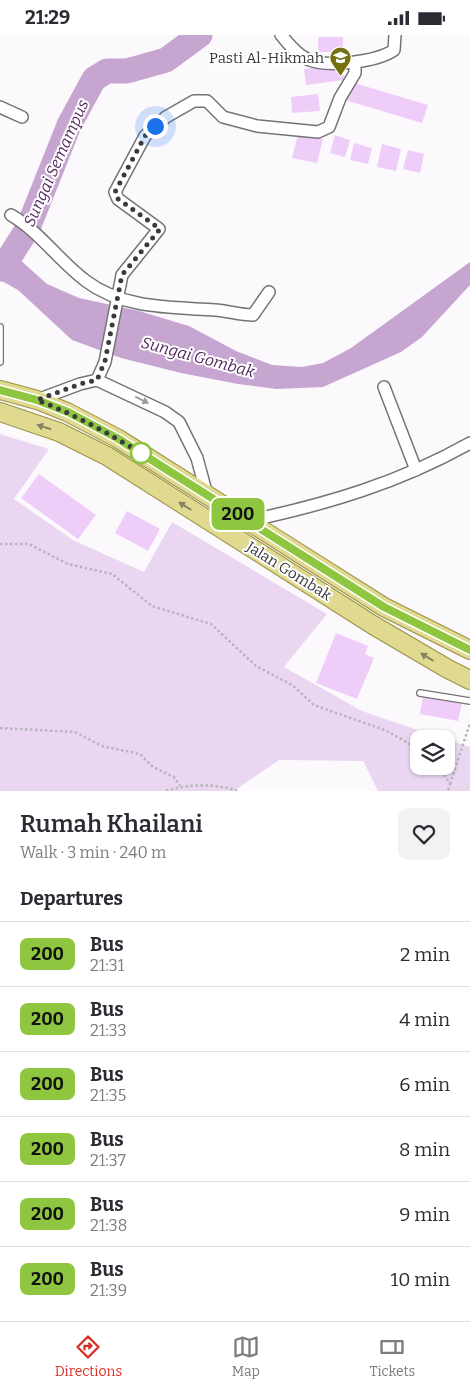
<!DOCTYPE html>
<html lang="en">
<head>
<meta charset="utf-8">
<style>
	body { margin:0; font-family:Bitter,serif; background:#f2f2f3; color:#2b2b33; height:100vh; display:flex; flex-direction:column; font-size:19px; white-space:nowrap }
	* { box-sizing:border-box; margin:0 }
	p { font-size:16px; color:#7c7c81 }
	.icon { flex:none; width:28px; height:28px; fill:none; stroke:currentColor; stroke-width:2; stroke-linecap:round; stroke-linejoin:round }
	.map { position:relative; height:756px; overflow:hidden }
	.panel { display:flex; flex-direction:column; background:#fff; flex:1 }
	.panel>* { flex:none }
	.badge { padding:0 10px; border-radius:8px; font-size:18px; line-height:32px }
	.buttons { position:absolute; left:410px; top:695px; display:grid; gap:10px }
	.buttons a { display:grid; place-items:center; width:45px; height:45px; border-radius:10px; background:#fff; box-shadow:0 1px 4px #0004; font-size:25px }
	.you { position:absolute; width:25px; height:25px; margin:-12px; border:4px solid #fff; border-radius:50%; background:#1a73e8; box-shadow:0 0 0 8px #1a73e833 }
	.map>.badge { position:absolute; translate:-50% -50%; box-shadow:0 0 0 2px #fff }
	h2 { padding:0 20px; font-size:19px; line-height:45px }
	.round { display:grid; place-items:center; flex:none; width:52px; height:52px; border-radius:10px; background:#f2f2f3 }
	.summary { display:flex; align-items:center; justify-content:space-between; height:85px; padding:0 20px }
	h1 { font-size:24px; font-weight:600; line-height:38px }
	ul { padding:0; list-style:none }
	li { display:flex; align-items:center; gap:15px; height:65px; padding:0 20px; border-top:1px solid #e1e1e2 }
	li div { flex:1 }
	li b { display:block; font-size:19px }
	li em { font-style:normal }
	li .badge { min-width:55px; font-weight:700; text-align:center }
	.status { display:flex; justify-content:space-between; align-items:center; height:35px; padding:0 25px; background:#fff; direction:ltr }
	.status svg { height:14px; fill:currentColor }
	.tab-bar { display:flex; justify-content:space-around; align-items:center; height:70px; border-top:1px solid #e1e1e2; background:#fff; font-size:14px; color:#7c7c81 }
	.tab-bar a { display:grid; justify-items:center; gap:2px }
	.tab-bar .selected { color:#d93025 }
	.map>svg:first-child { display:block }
	.green { fill:#ebd6f2 }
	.water { fill:#c6a5d0 }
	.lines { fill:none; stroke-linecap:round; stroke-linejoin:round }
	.river { stroke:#c6a5d0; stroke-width:25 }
	.building { fill:#efcdf9 }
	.lane-casing { stroke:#767377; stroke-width:8 }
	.street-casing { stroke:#767377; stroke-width:14 }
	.primary-casing { stroke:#999244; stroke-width:20 }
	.path { stroke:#b7b5b8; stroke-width:2.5; stroke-dasharray:2.5 2.5; stroke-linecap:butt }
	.lane { stroke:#fff; stroke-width:5.5 }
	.street { stroke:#fff; stroke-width:11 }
	.primary { stroke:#e0da91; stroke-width:18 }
	.oneway { fill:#9d9c9e }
	.oneway2 { fill:#858262 }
	.line-casing { stroke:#fff; stroke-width:11 }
	.line { stroke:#8ec63f; stroke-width:8 }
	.walk { stroke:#3b3a3c; stroke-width:5; stroke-dasharray:0 9 }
	.stop-dot { fill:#fff; stroke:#8ec63f; stroke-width:2.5 }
	.labels { text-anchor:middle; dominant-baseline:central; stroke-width:4; stroke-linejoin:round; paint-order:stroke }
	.poi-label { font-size:15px; fill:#3b3a3c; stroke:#fff; text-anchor:end }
	.street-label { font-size:15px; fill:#3b3a3c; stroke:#fff }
	.water-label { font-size:16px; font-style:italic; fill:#51285d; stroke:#fff }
</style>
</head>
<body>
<div class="status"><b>21:29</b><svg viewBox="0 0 49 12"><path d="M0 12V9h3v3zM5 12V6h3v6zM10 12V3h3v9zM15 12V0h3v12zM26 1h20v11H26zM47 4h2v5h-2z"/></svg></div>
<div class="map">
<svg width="470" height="756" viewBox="0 0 470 756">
	<rect width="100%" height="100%" fill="#fcf9fd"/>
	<path class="green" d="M0,399L49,414L14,464L73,505L144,537L172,487L327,579L284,632L362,676L444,704H419V731H446V704L470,712V756H378L363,726L279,725L234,756H0Z"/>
	<path class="water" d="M0,217L19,224L47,249L79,263L139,276L189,291L236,316L272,330L302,332L323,328L351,313L470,227V250L422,302L401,317L323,352L276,354L238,349L181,338L121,323L72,305L18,255L0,245Z"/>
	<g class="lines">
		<path class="river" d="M2,234L28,193L69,90L94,44L107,36H127L166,25L200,0"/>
	</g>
	<path class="building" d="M318,2H343V13H334V17H318Z
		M342,29L344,45L306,50L304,34Z
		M351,47L428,70L422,88L345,65Z
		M318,59L320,76L292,78L291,62Z
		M298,99L323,104L317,128L292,123Z
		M335,100L350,105L345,122L330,118Z
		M354,108L372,113L368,129L350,125Z
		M382,109L401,114L396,136L377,132Z
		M408,115L424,119L420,138L403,134Z
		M39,439L96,480L78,504L21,463Z
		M127,476L160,494L148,516L115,498Z
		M336,598L368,611L365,619L374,623L357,664L316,648Z
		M423,662L462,669L458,686L420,679Z"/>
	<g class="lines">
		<defs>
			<path id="lane" d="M0,327V292
				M420,658L470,666"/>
			<path id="street" d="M281,0C288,8 297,20 307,24C326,33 377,27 394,15L395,0
				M0,72L22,82
				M11,180C40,197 59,226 86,246C123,274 170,272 215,275C228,276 240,280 253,280L269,257
				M97,345L105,327L122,240L159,194L118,164L115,157L145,101L166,82L194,66H207L223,82L257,91L318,97L329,92L340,63L355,38V27
				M384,352L416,435
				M37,365L80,349L97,345L165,377L179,387L197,423L207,460
				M248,486C327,469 399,448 470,408"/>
			<path id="primary" d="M0,355L37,365L67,377L117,403L384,572L470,615
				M0,377L59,397L107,421L373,590L448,634L470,645"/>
		</defs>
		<use href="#lane" class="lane-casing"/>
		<use href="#street" class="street-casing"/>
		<use href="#primary" class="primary-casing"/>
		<path class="path" d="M0,509H29L68,529L112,539L152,571L211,589L256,631L292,650L314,670L387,696L419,714
			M0,693L75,697L102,711L140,719L153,732L174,742L180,751
			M439,731L450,749L448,756
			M450,749L470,688
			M166,756C188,749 216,748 237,756"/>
		<use href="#lane" class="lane"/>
		<use href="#street" class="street"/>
		<use href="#primary" class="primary"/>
	</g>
	<defs><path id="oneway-solid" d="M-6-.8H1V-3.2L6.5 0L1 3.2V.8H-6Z" transform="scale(1.25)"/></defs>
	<use class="oneway" href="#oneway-solid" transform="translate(142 365) rotate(26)"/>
	<g class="oneway2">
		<use href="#oneway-solid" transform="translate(44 392) rotate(-162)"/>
		<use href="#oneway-solid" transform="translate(185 471) rotate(-148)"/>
		<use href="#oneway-solid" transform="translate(427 622) rotate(-149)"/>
	</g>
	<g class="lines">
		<defs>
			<path id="line" d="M0,355L37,365L68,377L117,403L384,572L470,615"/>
		</defs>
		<use href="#line" class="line-casing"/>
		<use href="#line" class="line"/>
		<path class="walk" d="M141,418L147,422C112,400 76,380 37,365L80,349L97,345L105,326L122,240L160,194L118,164L115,157L145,101L155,91"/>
	</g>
	<defs>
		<symbol id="school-pin" viewBox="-11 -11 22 30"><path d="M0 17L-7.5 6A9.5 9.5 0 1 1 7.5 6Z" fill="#777011" stroke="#fff"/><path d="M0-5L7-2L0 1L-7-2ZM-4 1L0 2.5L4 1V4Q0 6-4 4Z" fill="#fff"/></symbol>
	</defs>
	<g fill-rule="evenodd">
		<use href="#school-pin" x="328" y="10" width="25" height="34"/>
	</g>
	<circle class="stop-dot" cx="141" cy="418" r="10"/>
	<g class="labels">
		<g class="poi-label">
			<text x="324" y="23">Pasti Al-Hikmah</text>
		</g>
		<g class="street-label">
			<text transform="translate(289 536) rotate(32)">Jalan Gombak</text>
		</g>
		<g class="water-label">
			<text transform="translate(56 128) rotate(-66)">Sungai Semampus</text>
			<text transform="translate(198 322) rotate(15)">Sungai Gombak</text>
		</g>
	</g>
</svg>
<div class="buttons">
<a><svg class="icon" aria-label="layers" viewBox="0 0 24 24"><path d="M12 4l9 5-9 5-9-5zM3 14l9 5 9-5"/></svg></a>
</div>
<div class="you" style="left:155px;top:91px"></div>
<b class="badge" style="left:238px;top:479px;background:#8ec63f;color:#111">200</b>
</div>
<section class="panel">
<div class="summary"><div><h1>Rumah Khailani</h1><p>Walk · 3 min · 240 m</p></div><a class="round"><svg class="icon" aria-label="heart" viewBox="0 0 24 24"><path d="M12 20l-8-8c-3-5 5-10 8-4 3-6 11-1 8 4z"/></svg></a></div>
<h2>Departures</h2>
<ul>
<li><span class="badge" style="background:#8ec63f;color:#111">200</span><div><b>Bus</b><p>21:31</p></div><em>2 min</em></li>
<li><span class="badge" style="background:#8ec63f;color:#111">200</span><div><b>Bus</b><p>21:33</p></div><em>4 min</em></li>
<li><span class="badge" style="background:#8ec63f;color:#111">200</span><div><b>Bus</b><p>21:35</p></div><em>6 min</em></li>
<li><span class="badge" style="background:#8ec63f;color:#111">200</span><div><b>Bus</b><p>21:37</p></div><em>8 min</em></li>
<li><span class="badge" style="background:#8ec63f;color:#111">200</span><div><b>Bus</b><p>21:38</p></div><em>9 min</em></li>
<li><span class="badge" style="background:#8ec63f;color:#111">200</span><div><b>Bus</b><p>21:39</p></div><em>10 min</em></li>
</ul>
</section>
<nav class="tab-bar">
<a class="selected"><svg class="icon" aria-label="directions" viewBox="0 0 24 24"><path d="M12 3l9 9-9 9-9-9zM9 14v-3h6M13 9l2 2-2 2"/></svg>Directions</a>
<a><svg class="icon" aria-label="map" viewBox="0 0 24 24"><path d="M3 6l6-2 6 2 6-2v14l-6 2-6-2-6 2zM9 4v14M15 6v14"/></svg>Map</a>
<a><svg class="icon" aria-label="tickets" viewBox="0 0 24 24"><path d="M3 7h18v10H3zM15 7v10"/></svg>Tickets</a>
</nav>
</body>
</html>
